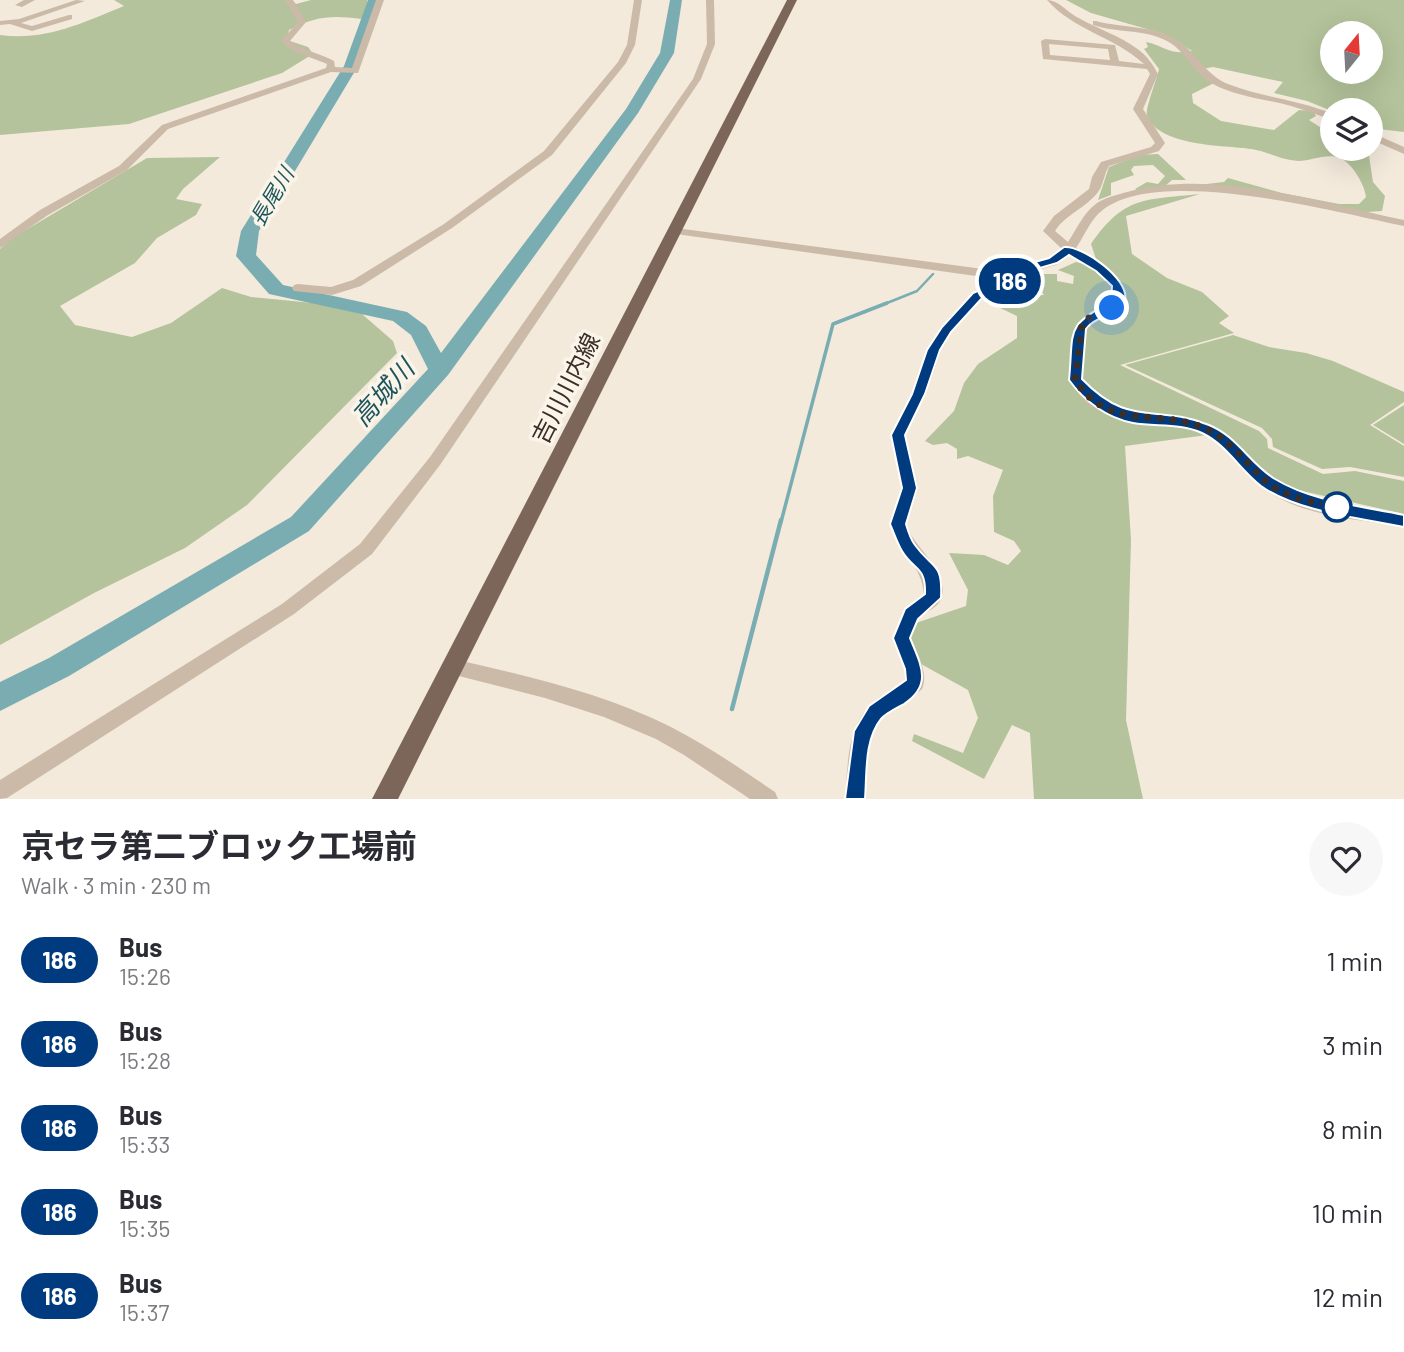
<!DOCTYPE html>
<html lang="en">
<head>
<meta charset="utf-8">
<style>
	body { margin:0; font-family:Barlow,"Noto Sans JP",sans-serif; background:#f7f7f7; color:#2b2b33; height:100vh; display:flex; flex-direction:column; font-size:26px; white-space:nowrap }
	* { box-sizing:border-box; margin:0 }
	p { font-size:23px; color:#7c7c81 }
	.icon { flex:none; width:38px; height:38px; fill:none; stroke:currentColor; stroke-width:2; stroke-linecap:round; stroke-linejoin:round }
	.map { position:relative; height:799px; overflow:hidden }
	.side { display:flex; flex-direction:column; background:#fff; flex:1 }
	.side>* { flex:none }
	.badge { padding:0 14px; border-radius:23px; font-size:24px; line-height:46px }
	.needle { width:46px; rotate:18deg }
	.controls { position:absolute; left:1320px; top:21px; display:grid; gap:14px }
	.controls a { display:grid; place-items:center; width:63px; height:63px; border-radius:50%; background:#fff; box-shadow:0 7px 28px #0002; font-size:35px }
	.you { position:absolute; width:35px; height:35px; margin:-18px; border:5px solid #fff; border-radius:50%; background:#1a73e8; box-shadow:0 0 0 10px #1a73e833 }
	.map>.badge { position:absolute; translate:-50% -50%; box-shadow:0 0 0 4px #fff }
	.round { display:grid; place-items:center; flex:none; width:74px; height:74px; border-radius:37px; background:#f7f7f7 }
	.summary { display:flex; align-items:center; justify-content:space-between; height:119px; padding:0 21px }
	h1 { font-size:33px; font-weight:700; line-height:52px }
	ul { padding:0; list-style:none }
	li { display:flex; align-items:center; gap:21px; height:84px; padding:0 21px }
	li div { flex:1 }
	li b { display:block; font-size:26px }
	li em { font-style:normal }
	li .badge { min-width:77px; font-weight:700; text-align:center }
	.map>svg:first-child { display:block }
	.green { fill:#b4c39b; fill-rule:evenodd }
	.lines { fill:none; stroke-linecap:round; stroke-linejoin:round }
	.stream-far2 { stroke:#7aadb2; stroke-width:2.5 }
	.stream-far1 { stroke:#7aadb2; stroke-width:3.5 }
	.stream { stroke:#7aadb2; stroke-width:4.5 }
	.river { fill:#7aadb2; fill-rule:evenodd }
	.minor { fill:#ccbaa8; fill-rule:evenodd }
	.major { fill:#7b6659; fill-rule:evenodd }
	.line { fill:#003b80; stroke:#fff; stroke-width:2 }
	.walk { stroke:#392e28; stroke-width:7; stroke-dasharray:0 12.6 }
	.stop-dot { fill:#fff; stroke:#003b80; stroke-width:3.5 }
	.labels { text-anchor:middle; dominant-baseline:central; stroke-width:7; stroke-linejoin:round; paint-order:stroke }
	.far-water-label { font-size:21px; font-style:italic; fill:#1c555c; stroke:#fbf4e9 }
	.street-label { font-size:24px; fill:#392e28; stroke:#fbf4e9 }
	.water-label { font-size:26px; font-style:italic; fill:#1c555c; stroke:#fbf4e9 }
</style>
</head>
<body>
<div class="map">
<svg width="1404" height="799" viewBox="0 0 1404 799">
	<rect width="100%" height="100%" fill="#f3eadc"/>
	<path class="green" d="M114,0H292L296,4L311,0H367L370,6L362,19C333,15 315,16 289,30L287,40L308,47L313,54L282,73L129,124L0,135V35C46,41 82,23 124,6Z
		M1066,0H1404V132L1370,128V110L1332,111L1307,101L1274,93L1283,82L1213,67L1197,70L1214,83L1192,94L1193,103L1221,121L1274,130L1299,110L1313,111L1316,116L1309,120L1323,129L1332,127V149H1355L1369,156L1373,182L1385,196L1382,211L1367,212L1198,185L1224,182L1228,178L1282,193L1339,204H1359L1366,197C1365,185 1352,163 1340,158C1326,153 1312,161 1298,161C1280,160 1267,151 1251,149C1224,145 1158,147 1147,115C1145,109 1157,79 1159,69L1144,49L1148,47L1146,42C1165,46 1171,56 1192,51L1164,34L1091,13ZM1332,33H1370V72H1332Z
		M1158,154L1186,180H1172L1165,186L1138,191L1135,189L1147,182L1158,184L1165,176L1153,165L1134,166L1131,170L1134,175L1111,183V195L1098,200L1109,167L1140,155Z
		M220,157L183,189L176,199L202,204L196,215L157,238L135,263L60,306L75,325L132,337L171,323L222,288L251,297L313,303L362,314L393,341L397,353L247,505L185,548L94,593L0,645V249L9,240L147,158Z
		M1200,194L1126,216L1132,254L1167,278L1202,292L1229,316L1219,323L1234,333L1120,365L1259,431L1267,439L1268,448L1323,474L1355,471L1404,481V514L1289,488L1266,473L1229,436L1207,435L1125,446L1131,540L1126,720L1143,799H1034L1030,733L1012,725L984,779L912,741L914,734L963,753L978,718L968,690L921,664L909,639L916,623L966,606L968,590L949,553L984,555L1008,565L1021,551L1014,541L994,532L993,496L1003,470L968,456L957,459V449L947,443L933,445L925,441L954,411L964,383L978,364L1017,338V316L981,299L994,292C1010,311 1024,296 1044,295L1035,282L1038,274H1057V281L1073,284L1074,276L1058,270L1076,262L1110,271L1096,259L1091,244C1125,195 1145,200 1200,194Z
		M1233,335L1269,347L1306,353L1333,361L1404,392V402L1370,425L1404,446V477L1350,467L1322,469L1273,447L1272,439L1262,428L1125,365Z
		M1404,405V444L1373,425Z"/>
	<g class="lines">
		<path class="stream-far2" d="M882,305L917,291L933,274"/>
		<path class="stream-far1" d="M781,522L833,324L887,303"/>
		<path class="stream" d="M732,709L781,520"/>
		<path class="river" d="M368,0H380L358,66L259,231L256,255L283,285L407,312L426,326L441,353L626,109L660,53L670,0H682L674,53L638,113L448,375L309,531L69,676L0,711V682L49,658L291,517L428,369L411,335L393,321L269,294L236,256L241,231L344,66Z"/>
		<path class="minor" d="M24,0H35L22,7L15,5Z
			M76,0L85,1L21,23L32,26L69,15H72V19L32,31L10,24L0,25V21L19,19Z
			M285,0H293L306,22L290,41C303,51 320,53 334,61L335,67L352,68L376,0H384L358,73L331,72L168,129L127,170L48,215L0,248V239L40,210L119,166L162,125L326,68L327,64L322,62L293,51L281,41L298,22Z
			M634,0H642L635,45L626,63L552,155L452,228L361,286L332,295L294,291L292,288L294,285L298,284L331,287L353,280L444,224L544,151L618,62L627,45Z
			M706,0H714L715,44L701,79L440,465L372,554L294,614L7,798L0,799V780L282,604L360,544L430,457L693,79L707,44Z
			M1047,0C1058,0 1065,10 1075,16C1095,28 1119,35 1139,50C1149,58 1153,65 1158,74L1143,109L1165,143L1159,151L1109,166C1104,174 1103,186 1098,192C1086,208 1066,214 1055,231L1068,242C1077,229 1083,213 1097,203C1106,197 1117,195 1127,192C1213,168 1319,202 1404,220V226C1335,212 1163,166 1104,209C1091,218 1085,235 1076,248C1091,257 1139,284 1121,307C1113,316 1097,319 1089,328C1083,347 1078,379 1093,395C1118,419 1165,411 1196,421C1237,433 1250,468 1285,487C1320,506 1365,508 1404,515V527C1359,519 1304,517 1266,490C1243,473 1229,446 1203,434C1157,411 1068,437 1070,359C1072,324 1083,319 1110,303C1117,279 1088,266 1070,254L1056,265L1019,275L1014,284L981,299L952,331L941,350L926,394L905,435L918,488L906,525C914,548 951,572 941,599C938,608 926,611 920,617C915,622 913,632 911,638C917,653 929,673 922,689C911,700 897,705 886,715C863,735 867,772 865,799H845C848,768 846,730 870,705C880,695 895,690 906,680L905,669L893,638L905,609L924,595C923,567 899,551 890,525L902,488L891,435L912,394L927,350L942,326L973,293L1005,279L1006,276L983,277L676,234L670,231L676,228L983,269C1011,269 1041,269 1062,249L1043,231L1054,216L1089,189L1092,177L1101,162L1151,147L1155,143L1133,109L1150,74L1147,69L1043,59L1041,41L1045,39L1115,45L1119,61L1144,64C1115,37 1073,30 1047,0ZM1049,44L1108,49L1110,60L1050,55Z
			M1096,21C1121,28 1152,25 1175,39C1196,51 1205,75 1228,84C1258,96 1292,99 1322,110L1332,113V120C1318,115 1305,110 1291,106C1266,99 1237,97 1213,84C1194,74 1186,51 1167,41C1145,29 1116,33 1093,25V21Z
			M1370,132L1404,147V154L1370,139Z
			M453,659C527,676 603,693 671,727C708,746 741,769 775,792L778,799H750L684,755L656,739L604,717L545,698L447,673L444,667L447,661Z"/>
		<path class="major" d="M787,0H797L398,799H372Z"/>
	</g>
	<path class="line" d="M1064,247C1082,245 1130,279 1125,300C1121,315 1094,316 1086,329L1082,379C1130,429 1155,403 1209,425C1237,436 1251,465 1275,479C1313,502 1361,506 1404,515V527C1361,518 1297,512 1261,486C1240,470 1227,445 1202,433C1180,423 1156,427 1133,423C1107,418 1084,401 1069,380C1074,330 1064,326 1111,302L1112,286L1096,271L1069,255L1057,263L1019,274L1014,283L982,298L951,332L940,350L925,394L905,435L917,488L906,524C908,531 911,540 915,545C932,569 943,561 941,598L918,619L910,638C921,665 933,685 904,704C897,708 886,713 881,719C864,740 867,774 865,799H845L854,731L869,706L906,680L905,669L893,638L905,609L925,594C926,566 914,571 902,551C897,543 894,533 890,524L902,488L891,435L912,394L927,350L942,327L973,293L1005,279L1010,269L1049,258Z"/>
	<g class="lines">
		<path class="walk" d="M1112,308L1090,317L1082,324L1075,380C1110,433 1159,407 1206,429C1231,440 1246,464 1267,482C1286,498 1313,502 1337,507"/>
	</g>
	<circle class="stop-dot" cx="1337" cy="507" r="14"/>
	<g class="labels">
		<g class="far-water-label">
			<text transform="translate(271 196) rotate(-59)">長尾川</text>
		</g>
		<g class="street-label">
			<text transform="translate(565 388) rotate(-63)">吉川川内線</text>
		</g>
		<g class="water-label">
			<text transform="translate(382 392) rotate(-48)">高城川</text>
		</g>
	</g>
</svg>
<div class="controls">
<a><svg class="needle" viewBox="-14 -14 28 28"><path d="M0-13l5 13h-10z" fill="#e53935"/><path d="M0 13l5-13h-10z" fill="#7c7c81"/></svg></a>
<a><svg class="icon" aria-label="layers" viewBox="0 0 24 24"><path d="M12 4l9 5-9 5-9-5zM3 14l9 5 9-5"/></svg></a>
</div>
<div class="you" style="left:1112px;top:308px"></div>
<b class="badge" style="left:1010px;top:281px;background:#003b80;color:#fff">186</b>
</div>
<section class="side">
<div class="summary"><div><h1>京セラ第二ブロック工場前</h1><p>Walk · 3 min · 230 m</p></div><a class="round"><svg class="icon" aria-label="heart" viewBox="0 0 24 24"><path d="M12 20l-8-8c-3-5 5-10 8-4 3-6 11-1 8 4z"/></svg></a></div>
<ul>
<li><span class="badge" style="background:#003b80;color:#fff">186</span><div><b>Bus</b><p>15:26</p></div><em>1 min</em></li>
<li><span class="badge" style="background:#003b80;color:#fff">186</span><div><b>Bus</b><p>15:28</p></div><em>3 min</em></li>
<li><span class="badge" style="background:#003b80;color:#fff">186</span><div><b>Bus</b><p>15:33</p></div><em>8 min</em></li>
<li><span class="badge" style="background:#003b80;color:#fff">186</span><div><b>Bus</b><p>15:35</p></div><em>10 min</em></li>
<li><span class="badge" style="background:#003b80;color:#fff">186</span><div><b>Bus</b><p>15:37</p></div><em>12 min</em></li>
</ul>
</section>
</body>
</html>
